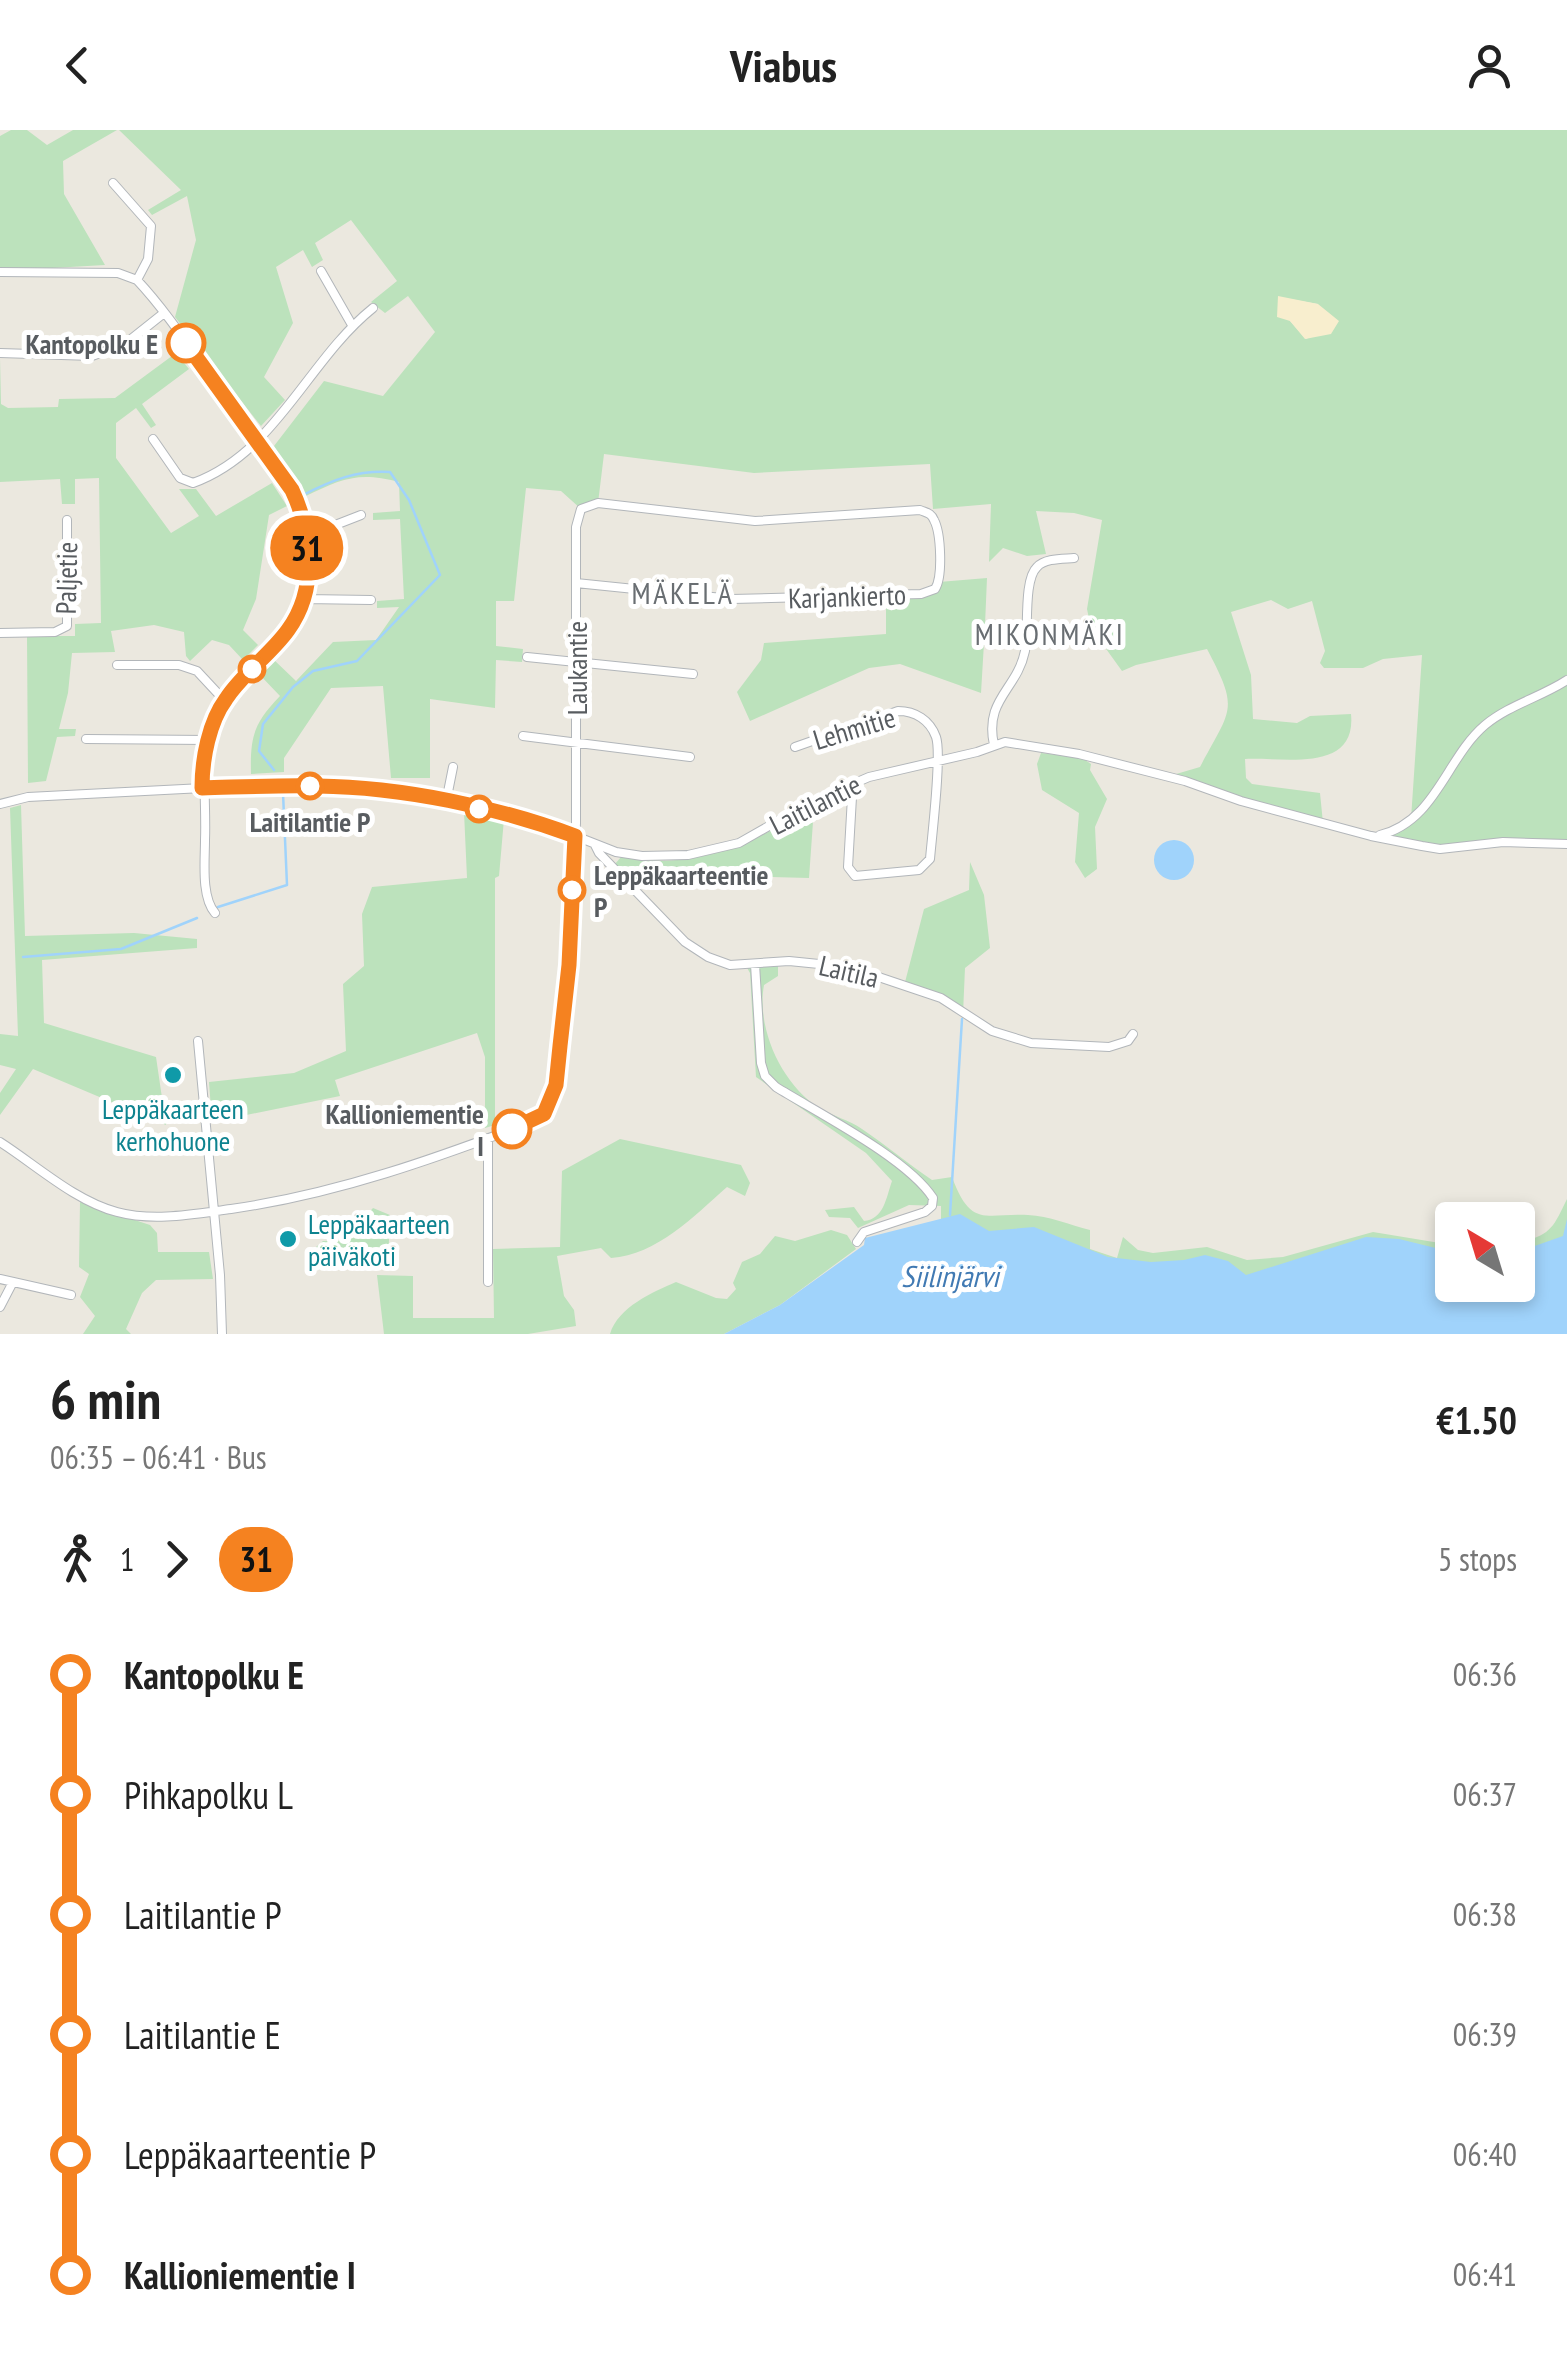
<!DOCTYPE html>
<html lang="en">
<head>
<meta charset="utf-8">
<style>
	body { margin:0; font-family:"PT Sans Narrow",sans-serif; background:#f6f6f6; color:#222; height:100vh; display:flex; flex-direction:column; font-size:38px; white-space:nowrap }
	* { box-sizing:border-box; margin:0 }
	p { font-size:32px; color:#767676 }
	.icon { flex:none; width:55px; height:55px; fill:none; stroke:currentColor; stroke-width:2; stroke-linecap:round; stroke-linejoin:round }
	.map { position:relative; height:1204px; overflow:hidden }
	.details { display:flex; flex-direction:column; background:#fff; flex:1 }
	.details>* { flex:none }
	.badge { padding:0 20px; border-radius:32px; font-size:35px; line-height:65px }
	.needle { width:65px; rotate:322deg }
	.buttons { position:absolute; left:1435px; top:1072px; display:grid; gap:20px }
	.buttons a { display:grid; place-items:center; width:100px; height:100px; border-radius:10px; background:#fff; box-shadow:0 5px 15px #0003; font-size:50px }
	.map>.badge { position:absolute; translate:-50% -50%; box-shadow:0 0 0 5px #fff }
	.legs { display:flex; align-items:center; gap:15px; height:110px; padding:0 50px; font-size:32px }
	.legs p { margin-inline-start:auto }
	.overview { display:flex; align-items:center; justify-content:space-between; height:170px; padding:0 50px }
	h1 { font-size:55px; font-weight:700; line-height:75px }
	ul { padding:0 50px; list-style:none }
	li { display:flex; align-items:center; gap:35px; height:120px; font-size:38px }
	li i { display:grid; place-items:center; width:15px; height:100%; margin:0 12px; background:currentColor }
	li i::after { content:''; width:25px; height:25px; margin:-12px; border:8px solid; border-radius:50%; background:#fff }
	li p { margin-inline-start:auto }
	li:first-child i { background:linear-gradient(#0000 50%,currentColor 0) }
	li:last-child i { background:linear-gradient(currentColor 50%,#0000 0) }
	header { display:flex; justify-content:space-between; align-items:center; height:130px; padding:0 50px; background:#fff; font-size:45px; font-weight:700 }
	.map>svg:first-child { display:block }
	.green { fill:#bce2bc; fill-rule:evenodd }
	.sand { fill:#f8eece }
	.water { fill:#a0d3fb }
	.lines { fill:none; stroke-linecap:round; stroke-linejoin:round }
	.stream { stroke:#a0d3fb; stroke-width:2.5 }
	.minor-casing { stroke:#b2b6ba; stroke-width:10 }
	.minor { stroke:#fff; stroke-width:8 }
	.line-1-casing { stroke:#fff; stroke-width:22 }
	.line-1 { stroke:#f58220; stroke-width:15 }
	.stop-1-dot { fill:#fff; stroke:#f58220; stroke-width:5 }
	.culture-dot { fill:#0f9aa8; stroke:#fff; stroke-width:4 }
	.labels { text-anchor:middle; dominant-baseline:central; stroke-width:10; stroke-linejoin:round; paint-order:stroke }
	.stop-label { font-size:28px; font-weight:bold; fill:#585c60; stroke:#fff; text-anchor:end }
	.street-label { font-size:28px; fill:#585c60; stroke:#fff }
	.culture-label { font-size:28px; fill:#0d838f; stroke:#fff }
	.neighbourhood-label { font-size:30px; letter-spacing:2.5px; fill:#696e72; stroke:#fff }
	.water-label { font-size:30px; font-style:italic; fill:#417ab3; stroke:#fff }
</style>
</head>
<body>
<header><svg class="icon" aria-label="back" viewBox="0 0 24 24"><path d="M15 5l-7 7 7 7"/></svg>Viabus<svg class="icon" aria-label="person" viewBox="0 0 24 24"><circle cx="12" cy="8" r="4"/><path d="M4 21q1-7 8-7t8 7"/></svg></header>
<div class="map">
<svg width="1567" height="1204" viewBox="0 0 1567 1204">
	<rect width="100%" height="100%" fill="#ebe8df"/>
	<path class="green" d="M11,0H27L47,15L73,0H117L63,31L64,64L105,135L0,141V6Z
		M119,0H1567V712H1503L1440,719L1371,706L1411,689L1422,525L1383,529L1363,538H1324L1320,533L1325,521L1312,471L1288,479L1271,470L1231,482L1251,545L1253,589L1297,593L1310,586L1351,584C1357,644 1282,627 1245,629L1246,648L1252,654L1320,663L1323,693L1166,647L1200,637C1231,578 1240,581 1207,519L1136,535L1122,541L1091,498L1087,479L1102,390L1074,383L1036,381L1046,424L1027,426L1003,418L989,432L991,374L933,379L930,334L754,343L604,324L598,373L581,379L561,361L526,358L514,471H496V516L523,519L522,532L496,530L495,578L430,569V648H391L383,556L331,558L284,628V642L251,644C250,606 254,593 280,566L258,543L272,528L296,551L333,512L376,510L399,477L377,478V471L404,469L400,389L373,390V383L400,381L399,352C358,341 341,349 304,367L274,316L324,251L383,266L435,202L408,166L385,183L371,172L397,151L351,90L315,113L323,130L312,137L303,120L276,137L293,193L264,247L285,270L261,296L175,187L196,110L187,66L152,85L148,80L181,60ZM1278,167L1318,174L1317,204L1306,209L1290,191Z
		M176,223L189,239L142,274L156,295L151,298L136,278L116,293V328L171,403L199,386L179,359H196L216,386L272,353L287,376L269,385L256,469L243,500L258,515L243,530L229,515L212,510L190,531L186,526L184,502L154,495L111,501L115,522L72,523L68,563L59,599H76L75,606L57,607L46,651L28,653L27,506H75V494L101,493L99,348L75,349V374H62L60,349L0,352V228L1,274L8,278L58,277L59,269L115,268Z
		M987,448L985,495L1021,497V513H984L981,563L900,534L869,538L750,591L737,562L761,530L764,513L886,504V465L921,464L939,452Z
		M1041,623L1082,628L1091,634L1090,640L1107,669L1095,697L1097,739L1085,748L1075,732L1079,683L1042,660L1037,634Z
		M21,675L25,806L134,803L197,809V818L42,830L44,893L156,927L166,995L33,939L0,985V963L16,939L0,935V904L18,906L10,678Z
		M814,678L809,748L701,745L638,755L615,734L621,727C695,741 751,713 814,678Z
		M464,682L504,689L499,746L495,748V995L485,998V927L477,903L335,950L340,966L212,992L209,952L294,943L346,921L343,854L364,836L362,784L372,757L467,748Z
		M970,732L984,765L990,818L965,838L963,884L941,868L904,856L924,779L969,760Z
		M789,831L778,836V846L764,855C756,899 782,954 819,978C833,986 849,990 862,999C886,1015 908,1034 932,1050L952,1047C971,1099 986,1083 1028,1085C1049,1086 1070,1095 1090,1100V1119L1117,1128L1123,1107L1138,1120L1153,1123L1207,1117L1247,1130L1283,1127L1373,1102L1452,1115V1155H1518V1113C1551,1105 1553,1098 1567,1069V1159L1507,1173L941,1115V1076L909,1075L858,1098L850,1088L829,1087L825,1080L854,1077L864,1091C884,1089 886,1068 892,1051L866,1023L756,947L750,843L746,836Z
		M620,1009L741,1035L750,1053L745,1066L727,1057C694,1086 657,1125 611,1128L601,1118L557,1126L564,1166L574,1180L576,1196L528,1204H384L377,1145L413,1146V1188H494L493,1119L560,1117L562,1041Z
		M80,1072L150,1095L157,1103L158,1122H209L213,1149L156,1150L142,1163L126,1199L131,1204H83L95,1186L80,1167L89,1144L79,1137Z
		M373,1078L390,1085L388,1134L324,1140V1129L316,1125V1117L323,1111L349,1110V1104Z
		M831,1100L847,1105L856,1119L780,1175L724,1204H610C618,1177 653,1162 676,1152L716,1168L727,1169L736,1159L733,1153L742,1132L760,1124L775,1106L795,1111Z"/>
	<path class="sand" d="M1278,166L1318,174L1339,191L1331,204L1305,209L1290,191L1277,187Z"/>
	<path class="water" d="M1154 730a20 20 0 1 1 40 0a20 20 0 1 1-40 0Z
		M960,1084L989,1101L1034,1097L1108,1127L1151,1132L1184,1130L1205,1125L1228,1131L1246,1145L1366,1107L1399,1109L1452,1122V1155H1518V1122L1563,1106L1567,1089V1204H724L780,1175L864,1115L865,1108Z"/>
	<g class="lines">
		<path class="stream" d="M274,640L259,621L263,594L293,557L313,541L357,531L440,445L409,370L390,342C357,340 332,350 303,365
			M218,777L287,755L283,663
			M23,827L121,819L197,788
			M950,1085L962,889"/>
		<defs>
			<path id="minor" d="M113,53L151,96L148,129L137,150
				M321,141L352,195
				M0,142L118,143L137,150C166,181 190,218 215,253C245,292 282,332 301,378C308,398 310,425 308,446C304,502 254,527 225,569C196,612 207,662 205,710C205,731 201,767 215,783
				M0,223L92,226L125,214L164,183
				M153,309L180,348L193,353C276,323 307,231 373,178
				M307,406L361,385
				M305,469L371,470
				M0,503L55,502L67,496V390
				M527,527L693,544
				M117,535H179L197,541L224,570
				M523,606L690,627
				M86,609L208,610
				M994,615C984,569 1017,560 1025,521C1029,501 1023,450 1037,437C1045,428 1063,429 1074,428
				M795,617L898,581C915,581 930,590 936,607C942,624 932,705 930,729L919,740L855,746L848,737L852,667L848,655
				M446,672L453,637
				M0,674L28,667L203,658L321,656L423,668L527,687L616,722L642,726L688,725L739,713L811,672L869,647L977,622L1005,612L1079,624L1185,651L1241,671L1371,706L1422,716L1440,719L1503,712L1567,714
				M1380,705C1436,691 1446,628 1485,595C1509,575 1541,567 1567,550
				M595,715L599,723L685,812L708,827L730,835L789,831L849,837L941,868L992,901L1031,913L1109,917L1128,911L1133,904
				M755,834L761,933L765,946L776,957C818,983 907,1028 933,1068L932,1076L925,1082L864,1102L857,1112
				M198,911L220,1145L222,1204
				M488,1008V1152
				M0,1012C36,1035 75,1071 117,1082C154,1092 194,1084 231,1079C337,1064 437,1028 537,990L550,975L555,955L569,835L576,693V397L581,379L598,373L755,391L920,380C927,383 931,383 934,390C941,403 943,447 935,459L921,464L732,469L576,453
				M0,1149L71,1165
				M0,1177L13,1152"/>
		</defs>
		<use href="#minor" class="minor-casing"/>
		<use href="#minor" class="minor"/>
	</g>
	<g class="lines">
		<defs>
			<path id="line-1" d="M186,213L292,360C312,403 318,459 288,500C270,525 243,543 226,569C209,592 202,629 202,658C241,657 280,655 318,656C401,657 498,677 575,706L569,835L560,916L556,955L544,984L512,999"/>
		</defs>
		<use href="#line-1" class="line-1-casing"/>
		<use href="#line-1" class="line-1"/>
	</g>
	<g class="stop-1-dot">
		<circle cx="186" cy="213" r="18"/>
		<circle cx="252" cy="539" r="12"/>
		<circle cx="310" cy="656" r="12"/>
		<circle cx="479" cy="679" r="12"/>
		<circle cx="572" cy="760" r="12"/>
		<circle cx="512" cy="999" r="18"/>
	</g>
	<g class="culture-dot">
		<circle cx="173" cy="945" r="10"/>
		<circle cx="288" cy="1109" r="10"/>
	</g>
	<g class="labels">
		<g class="stop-label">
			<text x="158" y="213">Kantopolku E</text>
			<text x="310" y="691" text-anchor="middle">Laitilantie P</text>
			<text x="594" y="744" text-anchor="start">Leppäkaarteentie<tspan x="594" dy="32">P</tspan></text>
			<text x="484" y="983">Kallioniementie<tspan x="484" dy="32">I</tspan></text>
		</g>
		<g class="street-label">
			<text transform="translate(66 448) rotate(-89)">Paljetie</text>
			<text transform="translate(847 466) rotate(-2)">Karjankierto</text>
			<text transform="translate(576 538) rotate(-90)">Laukantie</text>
			<text transform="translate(854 598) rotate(-17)">Lehmitie</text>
			<text transform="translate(815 674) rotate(-27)">Laitilantie</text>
			<text transform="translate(849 841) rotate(13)">Laitila</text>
		</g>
		<g class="culture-label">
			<text x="173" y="978">Leppäkaarteen<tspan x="173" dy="32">kerhohuone</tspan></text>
			<text x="308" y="1093" text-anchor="start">Leppäkaarteen<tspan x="308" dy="32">päiväkoti</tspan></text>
		</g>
		<g class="neighbourhood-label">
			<text x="683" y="462">MÄKELÄ</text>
			<text x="1050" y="503">MIKONMÄKI</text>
		</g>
		<g class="water-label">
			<text x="950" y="1145">Siilinjärvi</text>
		</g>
	</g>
</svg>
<div class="buttons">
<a><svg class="needle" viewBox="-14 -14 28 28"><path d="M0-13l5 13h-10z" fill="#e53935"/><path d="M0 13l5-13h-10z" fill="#767676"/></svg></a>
</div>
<b class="badge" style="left:307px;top:418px;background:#f58220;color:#111">31</b>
</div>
<section class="details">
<div class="overview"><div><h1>6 min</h1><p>06:35 – 06:41 · Bus</p></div><b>€1.50</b></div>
<div class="legs"><svg class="icon" aria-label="walk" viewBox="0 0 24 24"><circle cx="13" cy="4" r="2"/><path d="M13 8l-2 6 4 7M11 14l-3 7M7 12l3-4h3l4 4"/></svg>1<svg class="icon" aria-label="forward" viewBox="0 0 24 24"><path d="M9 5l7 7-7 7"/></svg><b class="badge" style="background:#f58220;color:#111">31</b><p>5 stops</p></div>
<ul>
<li><i style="color:#f58220"></i><b>Kantopolku E</b><p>06:36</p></li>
<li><i style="color:#f58220"></i><span>Pihkapolku L</span><p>06:37</p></li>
<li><i style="color:#f58220"></i><span>Laitilantie P</span><p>06:38</p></li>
<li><i style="color:#f58220"></i><span>Laitilantie E</span><p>06:39</p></li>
<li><i style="color:#f58220"></i><span>Leppäkaarteentie P</span><p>06:40</p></li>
<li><i style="color:#f58220"></i><b>Kallioniementie I</b><p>06:41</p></li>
</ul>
</section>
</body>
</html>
